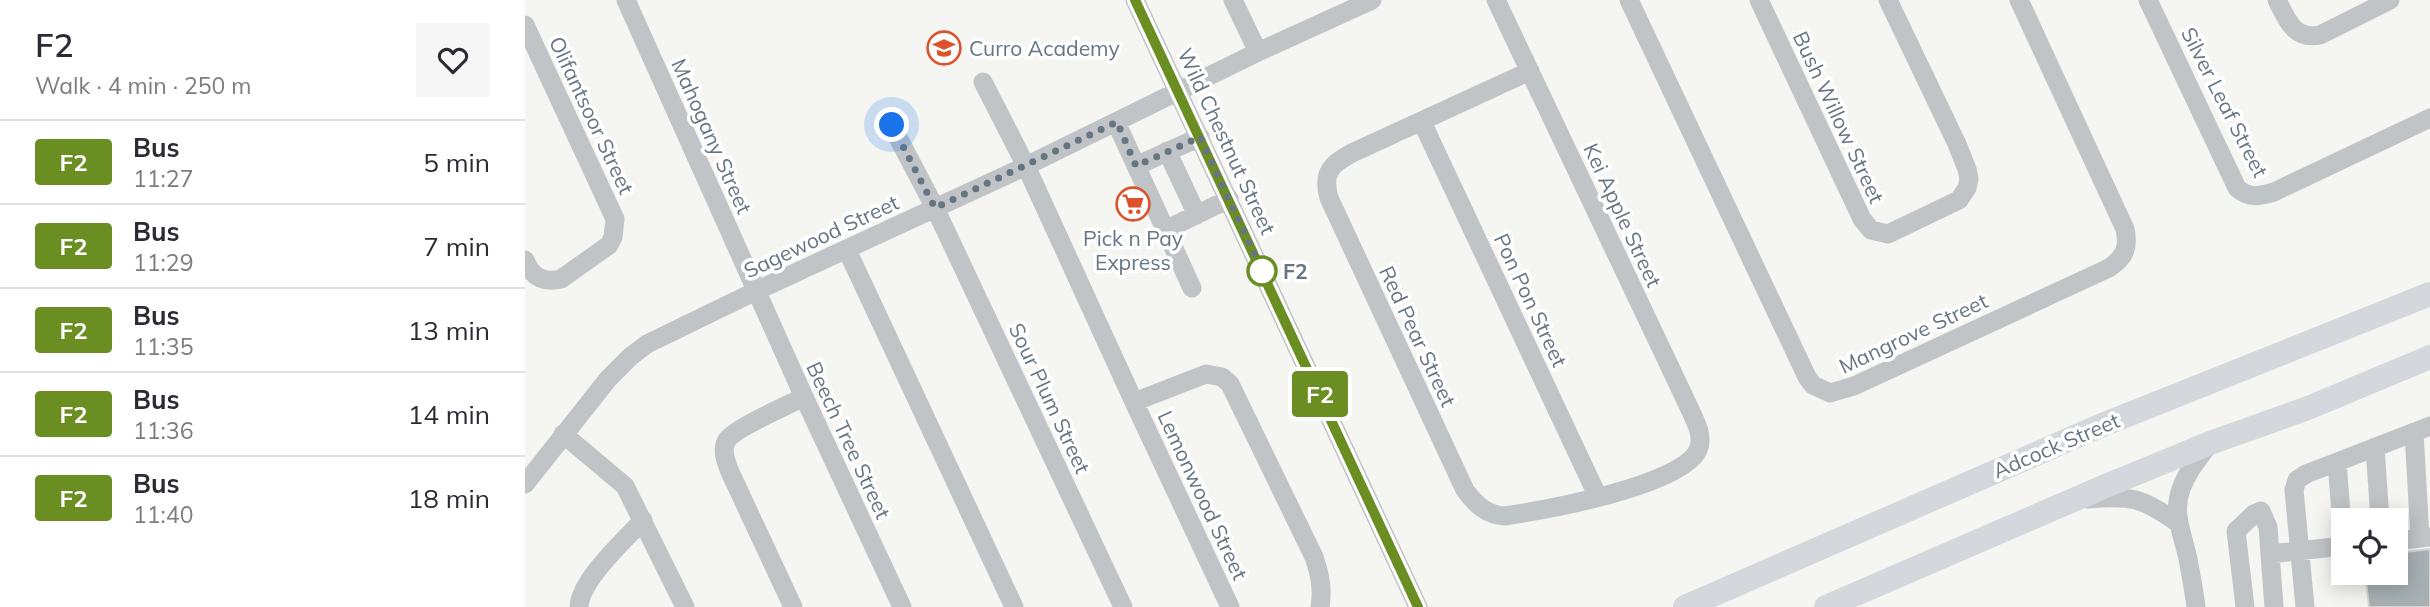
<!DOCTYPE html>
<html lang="en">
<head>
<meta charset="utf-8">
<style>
	body { margin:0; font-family:Mulish,sans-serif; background:#f7f7f7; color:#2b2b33; height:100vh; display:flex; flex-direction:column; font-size:26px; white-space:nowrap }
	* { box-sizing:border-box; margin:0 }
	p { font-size:23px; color:#7c7c81 }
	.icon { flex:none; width:38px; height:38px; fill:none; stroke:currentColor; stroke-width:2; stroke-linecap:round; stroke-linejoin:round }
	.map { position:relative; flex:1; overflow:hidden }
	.details { display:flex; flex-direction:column; background:#fff; width:525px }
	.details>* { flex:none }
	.badge { padding:0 14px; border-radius:5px; font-size:24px; line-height:46px }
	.tools { position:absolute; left:1806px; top:508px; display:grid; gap:14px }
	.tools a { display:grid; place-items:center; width:77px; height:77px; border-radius:0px; background:#fff; box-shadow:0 4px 18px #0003; font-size:35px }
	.you { position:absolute; width:35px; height:35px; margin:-18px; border:5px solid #fff; border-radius:50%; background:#1a73e8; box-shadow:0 0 0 10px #1a73e833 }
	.map>.badge { position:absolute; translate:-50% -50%; box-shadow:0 0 0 4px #fff }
	.round { display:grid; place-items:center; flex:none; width:74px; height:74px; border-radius:0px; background:#f7f7f7 }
	.head { display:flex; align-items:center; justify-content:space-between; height:119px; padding:0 35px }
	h1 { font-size:33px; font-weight:600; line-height:52px }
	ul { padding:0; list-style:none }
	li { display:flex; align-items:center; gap:21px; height:84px; padding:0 35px; border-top:2px solid #e1e1e2 }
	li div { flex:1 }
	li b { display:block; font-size:26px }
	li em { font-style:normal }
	li .badge { min-width:77px; font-weight:700; text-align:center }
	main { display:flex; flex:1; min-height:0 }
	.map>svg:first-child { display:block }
	.building { fill:#a8b0b4; stroke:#d6d6d4; stroke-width:2 }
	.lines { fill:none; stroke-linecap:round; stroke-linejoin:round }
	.minor { stroke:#c0c4c7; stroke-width:19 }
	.major { stroke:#d4d8dc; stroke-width:24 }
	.line-casing { stroke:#fff; stroke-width:16 }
	.line { stroke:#6b8e23; stroke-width:10 }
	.walk { stroke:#657582; stroke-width:7; stroke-dasharray:0 12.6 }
	.stop-dot { fill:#fff; stroke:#6b8e23; stroke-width:3.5 }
	.labels { text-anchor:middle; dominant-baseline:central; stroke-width:7; stroke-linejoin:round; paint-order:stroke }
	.poi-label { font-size:21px; fill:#657582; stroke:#fff; text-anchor:start }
	.street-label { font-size:21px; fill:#657582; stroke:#fff }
	.stop-label { font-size:21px; font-weight:bold; fill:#657582; stroke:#fff; text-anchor:start }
</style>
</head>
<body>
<main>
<section class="details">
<div class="head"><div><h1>F2</h1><p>Walk · 4 min · 250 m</p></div><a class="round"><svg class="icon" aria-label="heart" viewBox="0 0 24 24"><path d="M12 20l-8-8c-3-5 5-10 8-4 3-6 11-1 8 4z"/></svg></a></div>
<ul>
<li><span class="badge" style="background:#6b8e23;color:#fff">F2</span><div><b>Bus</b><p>11:27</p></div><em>5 min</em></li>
<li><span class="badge" style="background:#6b8e23;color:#fff">F2</span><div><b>Bus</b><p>11:29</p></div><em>7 min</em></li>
<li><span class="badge" style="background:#6b8e23;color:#fff">F2</span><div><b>Bus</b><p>11:35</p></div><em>13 min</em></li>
<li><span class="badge" style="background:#6b8e23;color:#fff">F2</span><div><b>Bus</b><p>11:36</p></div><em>14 min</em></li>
<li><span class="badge" style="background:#6b8e23;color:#fff">F2</span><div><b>Bus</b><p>11:40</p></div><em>18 min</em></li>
</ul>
</section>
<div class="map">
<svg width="1905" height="607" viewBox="0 0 1905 607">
	<rect width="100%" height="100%" fill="#f5f5f2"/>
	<path class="building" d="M1905,549V607H1844L1840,572H1871V553Z"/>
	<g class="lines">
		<path class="minor" d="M101,0L279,397L377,607
			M610,0L893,607
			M708,0L733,52
			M971,0L1162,403C1168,417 1180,435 1173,450C1156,486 1020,510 980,516C962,515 951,505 940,490L804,198C797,173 806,164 827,153L1005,71
			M1104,0L1282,377L1288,385L1305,393L1329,386L1584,268C1600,257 1604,248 1600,229L1494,0
			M1234,0L1337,219L1346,230L1363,234L1434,200L1442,188L1444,179L1442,169L1432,144L1363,0
			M1623,0L1712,188C1724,199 1735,196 1749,192L1905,118
			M1752,0C1762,20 1769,40 1795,35L1865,0
			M0,25L90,219L88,237L84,245L36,279C18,283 7,277 0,260
			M458,82L501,166L609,402L705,607
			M591,122L667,288
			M897,122L1073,497
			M367,126L410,208L598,607
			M642,151L672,215
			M611,166L675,137
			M640,230L704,199
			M322,250L489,607
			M609,402L681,374L697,377L705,384L789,557C795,575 798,589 795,607
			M1889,432L1895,538
			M38,434L100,486L160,607
			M1850,447L1855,520
			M1812,462L1818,540
			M0,484L83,379L105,357L122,344L231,291L501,166L733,52L847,0
			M1563,499C1606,495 1618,498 1653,523
			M1871,541L1905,537
			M1745,554L1818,546
			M54,607C55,580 100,540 118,520
			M268,607L205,472C201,462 196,450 202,440C210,428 263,405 279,397
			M1671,607C1669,591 1666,575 1663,559C1658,535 1647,513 1656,489C1662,472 1674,458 1685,443
			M1720,607L1711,531L1729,514L1736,511L1743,527L1749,607
			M1780,607L1769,490L1772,480L1781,474L1905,426"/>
		<path class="major" d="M1160,607L1575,426L1905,294
			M1301,607L1583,485L1685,443L1783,408L1905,357"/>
	</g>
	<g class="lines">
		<defs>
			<path id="line" d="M610,0L893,607"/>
		</defs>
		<use href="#line" class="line-casing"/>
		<use href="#line" class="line"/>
		<path class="walk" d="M367,125L410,208L592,122L611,166L675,137L737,271"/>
	</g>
	<defs>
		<symbol id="school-ring" viewBox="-11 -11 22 22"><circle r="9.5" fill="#fff" stroke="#dd522a" stroke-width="1.5"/><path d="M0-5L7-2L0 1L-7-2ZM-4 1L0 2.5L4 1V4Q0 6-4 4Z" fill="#dd522a"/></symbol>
		<symbol id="supermarket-ring" viewBox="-11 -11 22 22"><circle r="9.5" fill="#fff" stroke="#dd522a" stroke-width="1.5"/><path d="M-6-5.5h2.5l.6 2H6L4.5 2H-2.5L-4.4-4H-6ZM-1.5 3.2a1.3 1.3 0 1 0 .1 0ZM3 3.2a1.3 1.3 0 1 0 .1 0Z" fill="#dd522a"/></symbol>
	</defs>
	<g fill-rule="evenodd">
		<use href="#school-ring" x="400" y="29" width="38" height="38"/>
		<use href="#supermarket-ring" x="589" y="185" width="38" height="38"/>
	</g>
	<circle class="stop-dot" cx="737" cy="271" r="14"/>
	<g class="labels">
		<g class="poi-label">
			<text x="444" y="48">Curro Academy</text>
			<text x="608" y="238" text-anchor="middle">Pick n Pay<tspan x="608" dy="24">Express</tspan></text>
		</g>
		<g class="street-label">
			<text transform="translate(1700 102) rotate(63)">Silver Leaf Street</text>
			<text transform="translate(67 115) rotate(65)">Olifantsoor Street</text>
			<text transform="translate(1314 117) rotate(65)">Bush Willow Street</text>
			<text transform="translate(187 136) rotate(66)">Mahogany Street</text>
			<text transform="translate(702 141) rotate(65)">Wild Chestnut Street</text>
			<text transform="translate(1098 215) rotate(65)">Kei Apple Street</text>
			<text transform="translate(296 236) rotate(-25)">Sagewood Street</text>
			<text transform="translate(1006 300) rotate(65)">Pon Pon Street</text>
			<text transform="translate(1388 333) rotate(-25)">Mangrove Street</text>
			<text transform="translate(893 336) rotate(65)">Red Pear Street</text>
			<text transform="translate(525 398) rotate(65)">Sour Plum Street</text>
			<text transform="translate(324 440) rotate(65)">Beech Tree Street</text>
			<text transform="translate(1531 445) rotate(-23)">Adcock Street</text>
			<text transform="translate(678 495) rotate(65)">Lemonwood Street</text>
		</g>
		<g class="stop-label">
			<text x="758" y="271">F2</text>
		</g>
	</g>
</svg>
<div class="tools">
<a><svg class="icon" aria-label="locate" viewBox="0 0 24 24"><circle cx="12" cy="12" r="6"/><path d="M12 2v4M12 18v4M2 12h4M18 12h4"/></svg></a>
</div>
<div class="you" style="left:367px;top:125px"></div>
<b class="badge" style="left:795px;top:394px;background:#6b8e23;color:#fff">F2</b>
</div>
</main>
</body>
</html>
